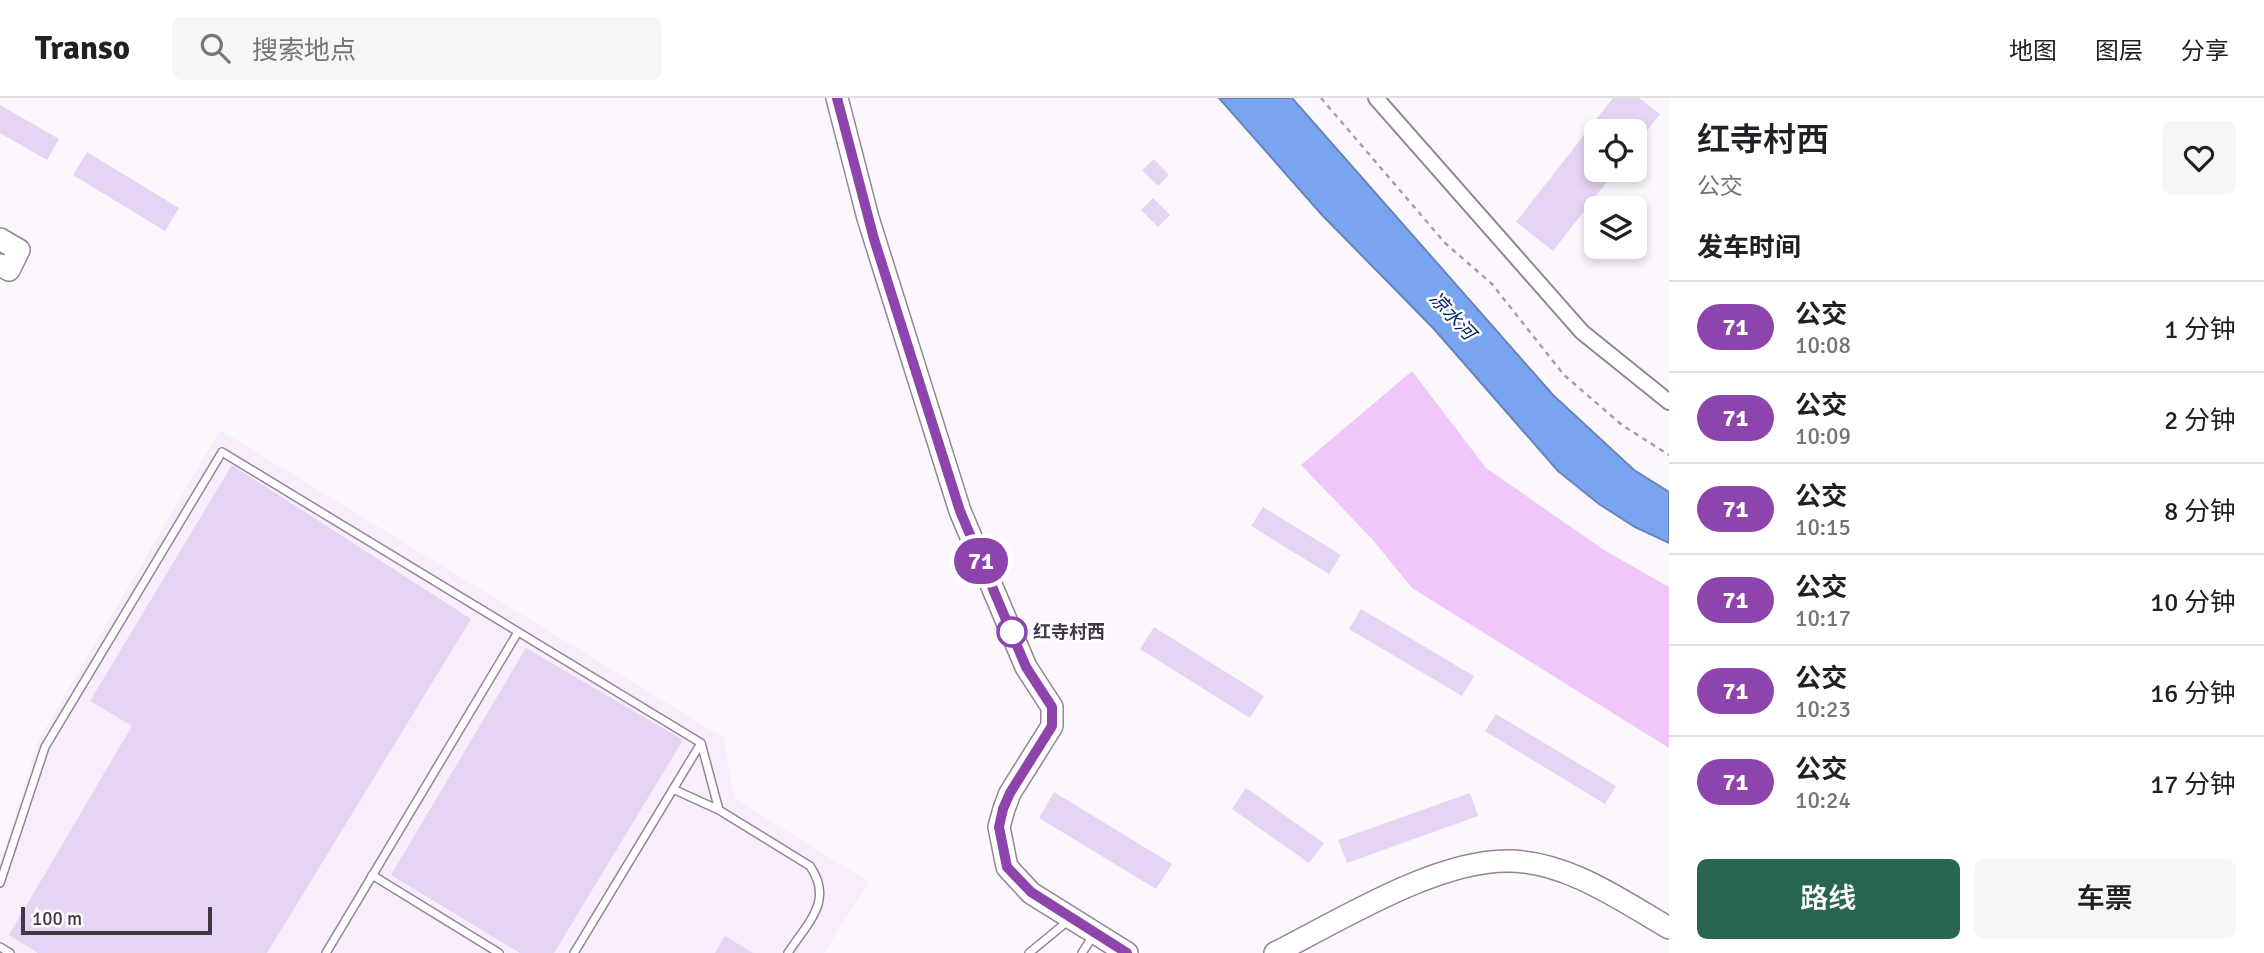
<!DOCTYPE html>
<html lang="zh">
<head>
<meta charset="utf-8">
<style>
	body { margin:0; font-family:Signika,"Noto Sans SC",sans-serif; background:#f6f6f6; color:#202124; height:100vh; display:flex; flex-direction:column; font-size:26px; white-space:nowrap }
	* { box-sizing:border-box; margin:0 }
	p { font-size:23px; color:#757577 }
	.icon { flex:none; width:38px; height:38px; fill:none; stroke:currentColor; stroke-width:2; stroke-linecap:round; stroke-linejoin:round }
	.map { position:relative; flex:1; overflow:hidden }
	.side { display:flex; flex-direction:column; background:#fff; width:595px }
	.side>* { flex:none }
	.badge { padding:0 14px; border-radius:23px; font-size:24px; line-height:46px }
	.fabs { position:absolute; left:1584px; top:21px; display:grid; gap:14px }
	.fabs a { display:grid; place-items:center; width:63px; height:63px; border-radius:10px; background:#fff; box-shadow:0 4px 10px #0003; font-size:35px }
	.scale { position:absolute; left:21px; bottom:18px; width:191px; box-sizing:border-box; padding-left:7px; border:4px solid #403843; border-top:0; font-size:19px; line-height:24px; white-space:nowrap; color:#403843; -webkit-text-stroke:5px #fff; paint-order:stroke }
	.map>.badge { position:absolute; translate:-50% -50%; box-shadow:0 0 0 4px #fff }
	h2 { padding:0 28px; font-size:26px; line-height:63px }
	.round { display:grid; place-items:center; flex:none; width:74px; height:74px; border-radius:10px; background:#f6f6f6 }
	.head { display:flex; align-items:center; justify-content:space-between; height:119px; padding:0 28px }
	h1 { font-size:33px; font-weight:600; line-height:52px }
	.action { display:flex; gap:14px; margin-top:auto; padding:14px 28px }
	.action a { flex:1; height:80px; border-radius:10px; background:#296651; color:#fff; font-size:28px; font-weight:600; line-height:80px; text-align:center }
	.action a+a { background:#f6f6f6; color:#202124 }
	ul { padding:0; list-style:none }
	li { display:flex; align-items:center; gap:21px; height:91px; padding:0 28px; border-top:2px solid #e0e0e0 }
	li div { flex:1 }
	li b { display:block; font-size:26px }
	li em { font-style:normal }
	li .badge { min-width:77px; font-weight:700; text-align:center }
	header { display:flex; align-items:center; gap:42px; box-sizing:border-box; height:98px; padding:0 35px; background:#fff; border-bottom:2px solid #e0e0e0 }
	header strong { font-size:33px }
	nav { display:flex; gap:38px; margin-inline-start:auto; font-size:24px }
	.search { width:490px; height:63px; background:#f6f6f6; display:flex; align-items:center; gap:18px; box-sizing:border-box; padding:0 24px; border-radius:10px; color:#757577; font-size:26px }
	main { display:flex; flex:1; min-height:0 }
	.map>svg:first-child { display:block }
	.built { fill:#f8edfb }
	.green { fill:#efc7fa }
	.water { fill:#79a4ef; stroke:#6884bb; stroke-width:2 }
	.building { fill:#e5d4f3 }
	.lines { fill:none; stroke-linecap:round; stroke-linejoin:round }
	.lane-casing { stroke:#97829c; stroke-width:10 }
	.street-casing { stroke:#97829c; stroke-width:18 }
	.secondary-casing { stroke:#97829c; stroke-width:24 }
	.path { stroke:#a6a0a8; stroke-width:2.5; stroke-dasharray:5 5; stroke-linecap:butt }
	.lane { stroke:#fff; stroke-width:7 }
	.street { stroke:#fff; stroke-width:14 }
	.secondary { stroke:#fff; stroke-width:21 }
	.line-casing { stroke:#fff; stroke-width:16 }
	.line { stroke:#8e44ad; stroke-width:10 }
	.stop-dot { fill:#fff; stroke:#8e44ad; stroke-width:3.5 }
	.labels { text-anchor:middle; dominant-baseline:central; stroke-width:5; stroke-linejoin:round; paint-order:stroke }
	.stop-label { font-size:18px; font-weight:bold; fill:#403843; stroke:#fff; text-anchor:start }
	.water-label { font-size:19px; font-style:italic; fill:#022363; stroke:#fff }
</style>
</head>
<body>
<header>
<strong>Transo</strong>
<div class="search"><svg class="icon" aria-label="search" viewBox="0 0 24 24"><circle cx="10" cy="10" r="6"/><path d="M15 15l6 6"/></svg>搜索地点</div>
<nav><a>地图</a><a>图层</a><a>分享</a></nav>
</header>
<main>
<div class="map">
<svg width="1669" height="855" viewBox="0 0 1669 855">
	<rect width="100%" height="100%" fill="#fcf7fd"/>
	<path class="built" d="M220,332L724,640L734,700L869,784L824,855H0V765L39,641Z"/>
	<path class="green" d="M1412,273L1486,370L1604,452L1669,489V650L1412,490L1372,441L1301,367Z"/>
	<path class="water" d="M1219,0H1292L1553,297L1634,372L1669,394V445L1635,429L1599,406L1558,373L1434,231L1322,117Z"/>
	<path class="building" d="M1613,0H1639L1660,16L1634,49V33H1596V72H1616L1553,153L1516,124Z
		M0,7L59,41L47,62L0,35Z
		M87,54L179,110L165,133L73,77Z
		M1154,61L1169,77L1158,88L1142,72Z
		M1153,100L1170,117L1158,129L1141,112Z
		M232,367L471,521L267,855H38L9,837L132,628L90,603Z
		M1263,409L1341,457L1329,476L1251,428Z
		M1361,511L1474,578L1462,598L1349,531Z
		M1154,529L1264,598L1250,620L1140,551Z
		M526,550L683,642L554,855H520L391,777Z
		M1496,616L1616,688L1605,706L1485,633Z
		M1246,690L1324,745L1309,765L1232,711Z
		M1054,694L1172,766L1156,791L1039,720Z
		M1470,695L1478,718L1347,765L1338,742Z
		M725,838L753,855H715Z"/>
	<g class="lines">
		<defs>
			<path id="lane" d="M673,691L719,712L701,645
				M719,712L810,768C834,803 808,824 788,855
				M372,777L499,855
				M0,785L45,649L222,354L701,645L574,855
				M0,849L10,855
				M326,855L518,534
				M1029,855L1068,823
				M1082,855L1093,838"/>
			<path id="street" d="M1376,0L1582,234L1669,304"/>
			<path id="secondary" d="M837,0L868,120L960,413L1026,569L1052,609V628L1010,695L1004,711L999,729L1007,769L1031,795L1127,855
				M0,141L19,152L9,172L0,167
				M1275,855C1339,823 1436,762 1508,763C1566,763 1621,802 1669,830"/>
		</defs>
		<use href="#lane" class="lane-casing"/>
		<use href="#street" class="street-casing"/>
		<use href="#secondary" class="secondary-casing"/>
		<path class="path" d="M1321,0L1445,145L1492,186L1564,277L1622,327L1669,357"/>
		<use href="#lane" class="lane"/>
		<use href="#street" class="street"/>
		<use href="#secondary" class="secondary"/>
	</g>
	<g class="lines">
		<defs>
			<path id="line" d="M837,0L874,141L960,413L1026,569L1052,609V628L1010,695L1003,711L999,729L1007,769L1031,794L1127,855"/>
		</defs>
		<use href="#line" class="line-casing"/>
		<use href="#line" class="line"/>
	</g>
	<circle class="stop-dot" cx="1012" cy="534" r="14"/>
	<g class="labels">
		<g class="stop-label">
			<text x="1033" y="534">红寺村西</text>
		</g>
		<g class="water-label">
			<text transform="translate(1452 218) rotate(47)">凉水河</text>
		</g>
	</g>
</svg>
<div class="fabs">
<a><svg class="icon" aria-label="locate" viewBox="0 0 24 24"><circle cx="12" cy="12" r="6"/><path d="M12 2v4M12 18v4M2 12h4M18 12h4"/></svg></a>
<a><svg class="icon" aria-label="layers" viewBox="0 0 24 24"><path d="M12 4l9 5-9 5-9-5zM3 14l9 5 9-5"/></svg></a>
</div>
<div class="scale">100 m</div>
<b class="badge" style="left:981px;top:463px;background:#8e44ad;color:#fff">71</b>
</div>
<section class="side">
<div class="head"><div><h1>红寺村西</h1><p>公交</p></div><a class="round"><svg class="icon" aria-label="heart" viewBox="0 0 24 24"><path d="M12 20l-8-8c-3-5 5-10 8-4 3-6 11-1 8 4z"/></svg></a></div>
<h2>发车时间</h2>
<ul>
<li><span class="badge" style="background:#8e44ad;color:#fff">71</span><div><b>公交</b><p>10:08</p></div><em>1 分钟</em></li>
<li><span class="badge" style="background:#8e44ad;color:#fff">71</span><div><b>公交</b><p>10:09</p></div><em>2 分钟</em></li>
<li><span class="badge" style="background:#8e44ad;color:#fff">71</span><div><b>公交</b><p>10:15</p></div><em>8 分钟</em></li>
<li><span class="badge" style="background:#8e44ad;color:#fff">71</span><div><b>公交</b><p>10:17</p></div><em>10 分钟</em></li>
<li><span class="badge" style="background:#8e44ad;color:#fff">71</span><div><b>公交</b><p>10:23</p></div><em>16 分钟</em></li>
<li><span class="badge" style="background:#8e44ad;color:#fff">71</span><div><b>公交</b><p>10:24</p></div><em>17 分钟</em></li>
</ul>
<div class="action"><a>路线</a><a>车票</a></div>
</section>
</main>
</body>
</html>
